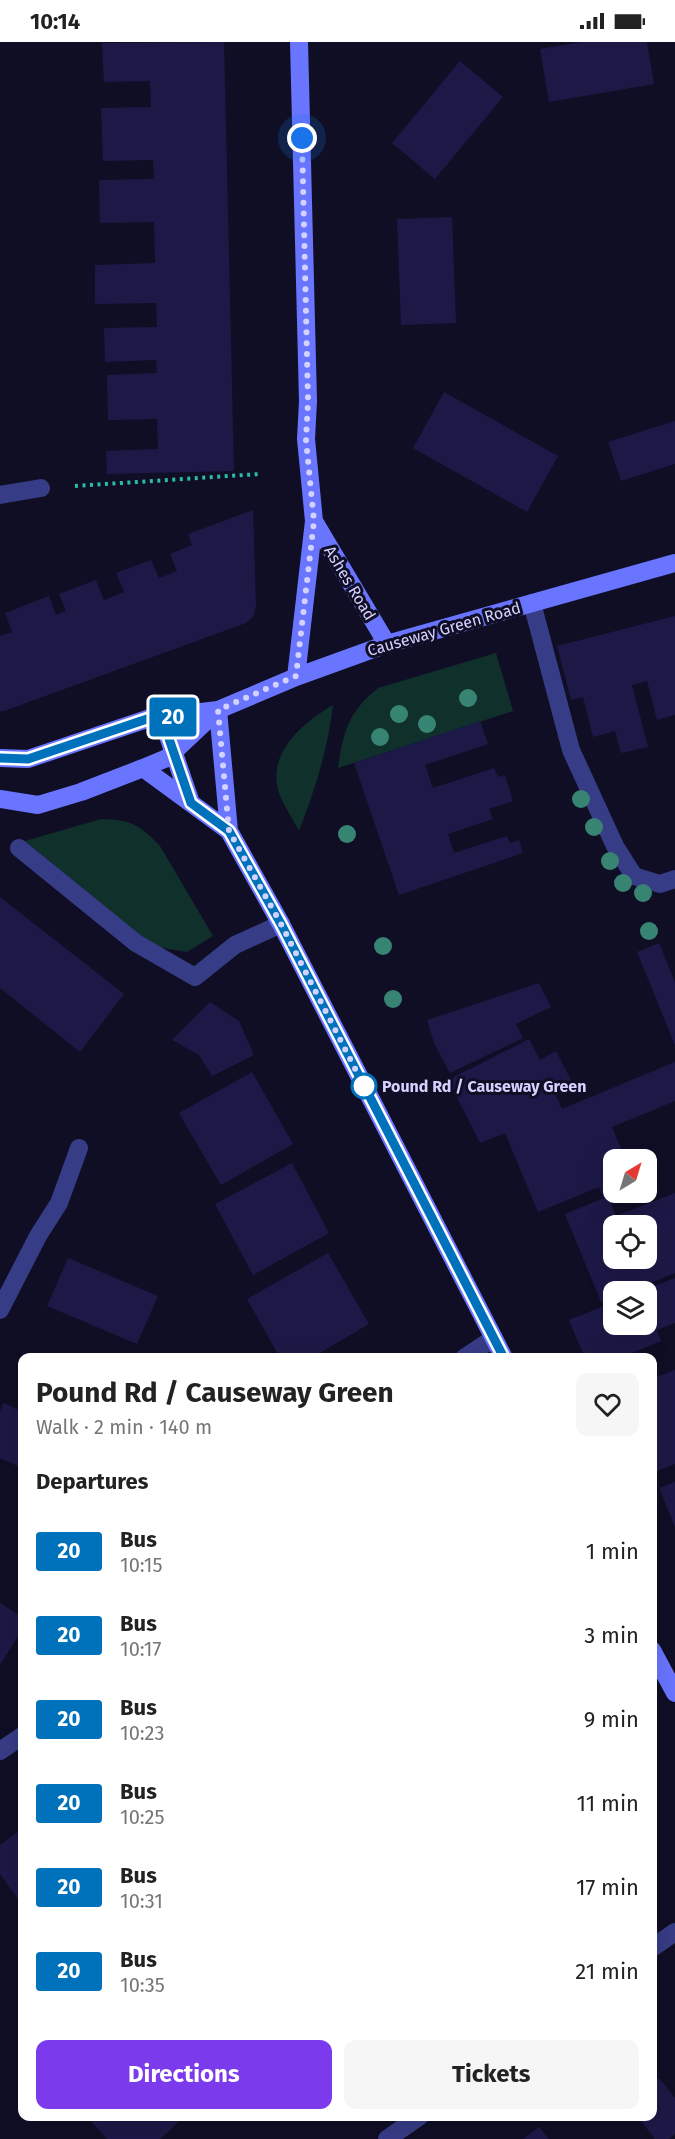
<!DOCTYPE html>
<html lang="en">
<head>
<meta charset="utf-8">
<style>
	body { margin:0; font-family:"Fira Sans",sans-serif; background:#f6f6f6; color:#222; height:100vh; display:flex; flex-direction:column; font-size:22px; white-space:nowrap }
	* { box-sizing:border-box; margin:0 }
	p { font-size:20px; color:#767676 }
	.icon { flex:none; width:33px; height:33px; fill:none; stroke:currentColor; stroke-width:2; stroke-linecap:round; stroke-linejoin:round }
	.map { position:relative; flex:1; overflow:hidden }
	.drawer { position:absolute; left:18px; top:1311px; width:639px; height:768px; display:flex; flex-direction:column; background:#fff; border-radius:12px; box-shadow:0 6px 24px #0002 }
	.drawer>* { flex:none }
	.badge { padding:0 12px; border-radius:4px; font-size:21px; line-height:39px }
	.needle { width:39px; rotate:38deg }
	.fabs { position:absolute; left:603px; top:1107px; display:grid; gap:12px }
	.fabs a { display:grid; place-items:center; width:54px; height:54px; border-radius:12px; background:#fff; box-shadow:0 6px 24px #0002; font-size:30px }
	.you { position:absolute; width:30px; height:30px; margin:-15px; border:4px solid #fff; border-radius:50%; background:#1a73e8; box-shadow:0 0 0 9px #1a73e833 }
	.map>.badge { position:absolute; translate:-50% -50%; box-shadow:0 0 0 3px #fff }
	h2 { padding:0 18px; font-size:22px; line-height:54px }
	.round { display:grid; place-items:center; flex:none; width:63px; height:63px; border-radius:12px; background:#f6f6f6 }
	.summary { display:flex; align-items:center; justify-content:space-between; height:102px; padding:0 18px }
	h1 { font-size:28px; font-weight:700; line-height:45px }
	.primary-button { display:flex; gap:12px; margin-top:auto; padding:12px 18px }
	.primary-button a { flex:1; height:69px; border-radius:12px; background:#7c3aed; color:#fff; font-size:24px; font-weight:700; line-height:69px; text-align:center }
	.primary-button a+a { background:#f6f6f6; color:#222 }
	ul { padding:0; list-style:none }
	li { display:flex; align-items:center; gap:18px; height:84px; padding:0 18px }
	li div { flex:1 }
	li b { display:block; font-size:22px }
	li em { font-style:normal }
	li .badge { min-width:66px; font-weight:700; text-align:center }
	.status { display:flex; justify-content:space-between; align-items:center; height:42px; padding:0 30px; background:#fff; direction:ltr }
	.status svg { height:16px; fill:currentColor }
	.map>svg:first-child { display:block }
	.green { fill:#10302b }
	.building { fill:#1d1947; fill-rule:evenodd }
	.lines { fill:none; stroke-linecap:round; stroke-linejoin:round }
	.path { stroke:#2abca4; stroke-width:4; stroke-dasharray:3 4.5; stroke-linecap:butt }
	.lane { stroke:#373c86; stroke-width:18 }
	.street { stroke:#373c86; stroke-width:18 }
	.secondary { stroke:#6975ff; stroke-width:18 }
	.tree { fill:#388473 }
	.line-casing { stroke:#fff; stroke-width:14 }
	.line { stroke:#0072bc; stroke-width:9 }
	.walk { stroke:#d3d2ff; stroke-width:6; stroke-dasharray:0 10.8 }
	.stop-dot { fill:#fff; stroke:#0072bc; stroke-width:3 }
	.labels { text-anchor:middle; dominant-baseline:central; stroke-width:6; stroke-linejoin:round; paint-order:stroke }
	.street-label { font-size:16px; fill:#d3d2ff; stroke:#0f0e25 }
	.stop-label { font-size:16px; font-weight:bold; fill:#d3d2ff; stroke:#0f0e25; text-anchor:start }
</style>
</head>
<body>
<div class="status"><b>10:14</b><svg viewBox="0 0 49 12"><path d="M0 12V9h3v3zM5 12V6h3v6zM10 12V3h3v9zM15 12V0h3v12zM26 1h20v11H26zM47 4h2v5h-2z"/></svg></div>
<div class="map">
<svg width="675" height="2097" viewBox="0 0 675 2097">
	<rect width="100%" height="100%" fill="#0f0e25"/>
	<path class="green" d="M496,611L513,669L338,726C343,690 349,669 378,646Z
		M333,663C327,711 316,744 299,789C293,778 286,767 281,756C263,714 301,682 333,663Z
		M101,777C131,778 139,782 160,804L213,894L187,910L152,904L25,799Z"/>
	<path class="building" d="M224,0L234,429L107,432L106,409L158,407L157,377L108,378L107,333L157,331L156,318L105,320L104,286L157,285L156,261L95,262V223L155,221L154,180L100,181L99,138L154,137L153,118L103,119L101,66L151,65L150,39L104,40L102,1Z
		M581,0H647L654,42L549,60L540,7Z
		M460,19L503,55L435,137L392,101Z
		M452,175L456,281L401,283L397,177Z
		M444,350L558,414L527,470L413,406Z
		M675,379V422L621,439L608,400Z
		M253,468L256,565L253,575L246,581L4,669H0V594L12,590L5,571L49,554L56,573L66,569L59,552L96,538L104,558L124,550L116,531L151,518L159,536L177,529L170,512L192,503L188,492Z
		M675,574V673L657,678L647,639L632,643L648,705L621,711L615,689L593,695L583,655L571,658L557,604Z
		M480,679L488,702L425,723L433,746L494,726L498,735L505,733L513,759L489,767L493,777L448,792L454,811L507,794L510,801L519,798L523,811L399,853L354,721Z
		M0,855L124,952L80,1010L0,946Z
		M659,901L675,940V1003L637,910Z
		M539,941L551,965L516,982L523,996L450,1031L434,1001L427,978Z
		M210,960L239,979L254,1013L212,1034L199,1013L172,998Z
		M529,997L540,1018L556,1009L573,1042L555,1052L562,1067L675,1020V1059L612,1085L626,1118H614V1150L619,1151L608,1155L616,1174L675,1151V1231L628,1250H614V1255L601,1260L565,1172L604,1156L599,1145L538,1170L505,1091L480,1101L448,1038ZM614,1184H646V1216H614Z
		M252,1030L293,1102L221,1143L179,1071Z
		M292,1121L329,1191L253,1233L215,1162Z
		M328,1211L369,1282L311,1316H280L247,1257Z
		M68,1216L158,1254L137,1302L47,1264Z
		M675,1236V1281L657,1288L661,1299L620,1316H585L569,1278L614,1260V1282H646V1250L640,1249Z
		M675,1328V1422L652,1431V1337Z
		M3,1361L22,1369V1426L0,1416V1369Z
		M675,1440V1485L659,1446Z
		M0,1561L22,1575V1588L0,1623Z
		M22,1787V1863L0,1832V1803Z
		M652,2035L660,2037L675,2056V2092L669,2097H655L637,2074H652Z
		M90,2074H185L160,2097H107L88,2076Z
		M539,2085L549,2097H523Z"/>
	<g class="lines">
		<path class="path" d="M75,444L260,432"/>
		<path class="lane" d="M0,453L41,446
			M532,561L571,708L615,804L634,834L660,842L675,837
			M0,1268L38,1194L59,1161L79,1106"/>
		<path class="street" d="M19,806L136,901L195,935L235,903L281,882
			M464,1316L494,1296
			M0,1709L22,1694
			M652,1906L675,1890
			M387,2097L420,2074"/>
		<path class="secondary" d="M314,479L387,602
			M296,635L314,479L306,397L308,359L299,0
			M218,668L229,789L281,882L504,1316
			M174,673L166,688L191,761
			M0,716L28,717L150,676L218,668L296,635L387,602L675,521
			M143,726L229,789
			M0,757L38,763L81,750L143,726L167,716L218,668
			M652,1608L675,1651"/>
	</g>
	<g class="tree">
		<circle cx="468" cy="656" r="9"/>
		<circle cx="399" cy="672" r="9"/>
		<circle cx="427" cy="682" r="9"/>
		<circle cx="380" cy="695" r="9"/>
		<circle cx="581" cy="757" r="9"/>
		<circle cx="594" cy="785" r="9"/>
		<circle cx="347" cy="792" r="9"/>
		<circle cx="610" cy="819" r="9"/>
		<circle cx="623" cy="841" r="9"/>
		<circle cx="643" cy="851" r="9"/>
		<circle cx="649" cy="889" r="9"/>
		<circle cx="383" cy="904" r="9"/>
		<circle cx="393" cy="957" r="9"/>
	</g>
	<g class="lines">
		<defs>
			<path id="line" d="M0,716L28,717L150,676L174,673L166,688L191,761L229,789L281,882L504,1316"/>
		</defs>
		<use href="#line" class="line-casing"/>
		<use href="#line" class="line"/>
		<path class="walk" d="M302,96L308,359L306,398L314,479L296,634L218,668L229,789L281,882L366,1048L364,1044"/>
	</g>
	<circle class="stop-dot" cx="364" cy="1044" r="12"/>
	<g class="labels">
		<g class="street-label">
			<text transform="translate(350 541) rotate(59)">Ashes Road</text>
			<text transform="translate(444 587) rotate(-16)">Causeway Green Road</text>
		</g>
		<g class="stop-label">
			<text x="382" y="1044">Pound Rd / Causeway Green</text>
		</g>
	</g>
</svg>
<div class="fabs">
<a><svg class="needle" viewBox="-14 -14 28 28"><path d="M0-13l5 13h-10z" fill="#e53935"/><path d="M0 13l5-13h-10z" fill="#767676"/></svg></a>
<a><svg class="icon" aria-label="locate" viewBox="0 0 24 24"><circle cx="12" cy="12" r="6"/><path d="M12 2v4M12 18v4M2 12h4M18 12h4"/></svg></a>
<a><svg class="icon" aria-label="layers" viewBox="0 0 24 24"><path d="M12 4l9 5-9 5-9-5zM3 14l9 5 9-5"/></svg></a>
</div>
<div class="you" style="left:302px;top:96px"></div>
<b class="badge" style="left:173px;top:675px;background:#0072bc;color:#fff">20</b>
<section class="drawer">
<div class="summary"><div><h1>Pound Rd / Causeway Green</h1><p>Walk · 2 min · 140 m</p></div><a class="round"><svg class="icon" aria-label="heart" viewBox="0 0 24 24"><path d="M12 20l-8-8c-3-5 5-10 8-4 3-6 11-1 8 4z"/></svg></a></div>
<h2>Departures</h2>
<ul>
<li><span class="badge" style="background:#0072bc;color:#fff">20</span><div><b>Bus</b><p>10:15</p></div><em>1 min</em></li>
<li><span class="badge" style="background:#0072bc;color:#fff">20</span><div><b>Bus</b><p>10:17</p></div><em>3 min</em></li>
<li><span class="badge" style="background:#0072bc;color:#fff">20</span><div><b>Bus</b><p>10:23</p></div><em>9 min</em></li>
<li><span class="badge" style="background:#0072bc;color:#fff">20</span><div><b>Bus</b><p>10:25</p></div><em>11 min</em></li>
<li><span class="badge" style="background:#0072bc;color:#fff">20</span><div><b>Bus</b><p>10:31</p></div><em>17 min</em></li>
<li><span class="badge" style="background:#0072bc;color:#fff">20</span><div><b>Bus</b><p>10:35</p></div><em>21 min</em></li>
</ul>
<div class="primary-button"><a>Directions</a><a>Tickets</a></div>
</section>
</div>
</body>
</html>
